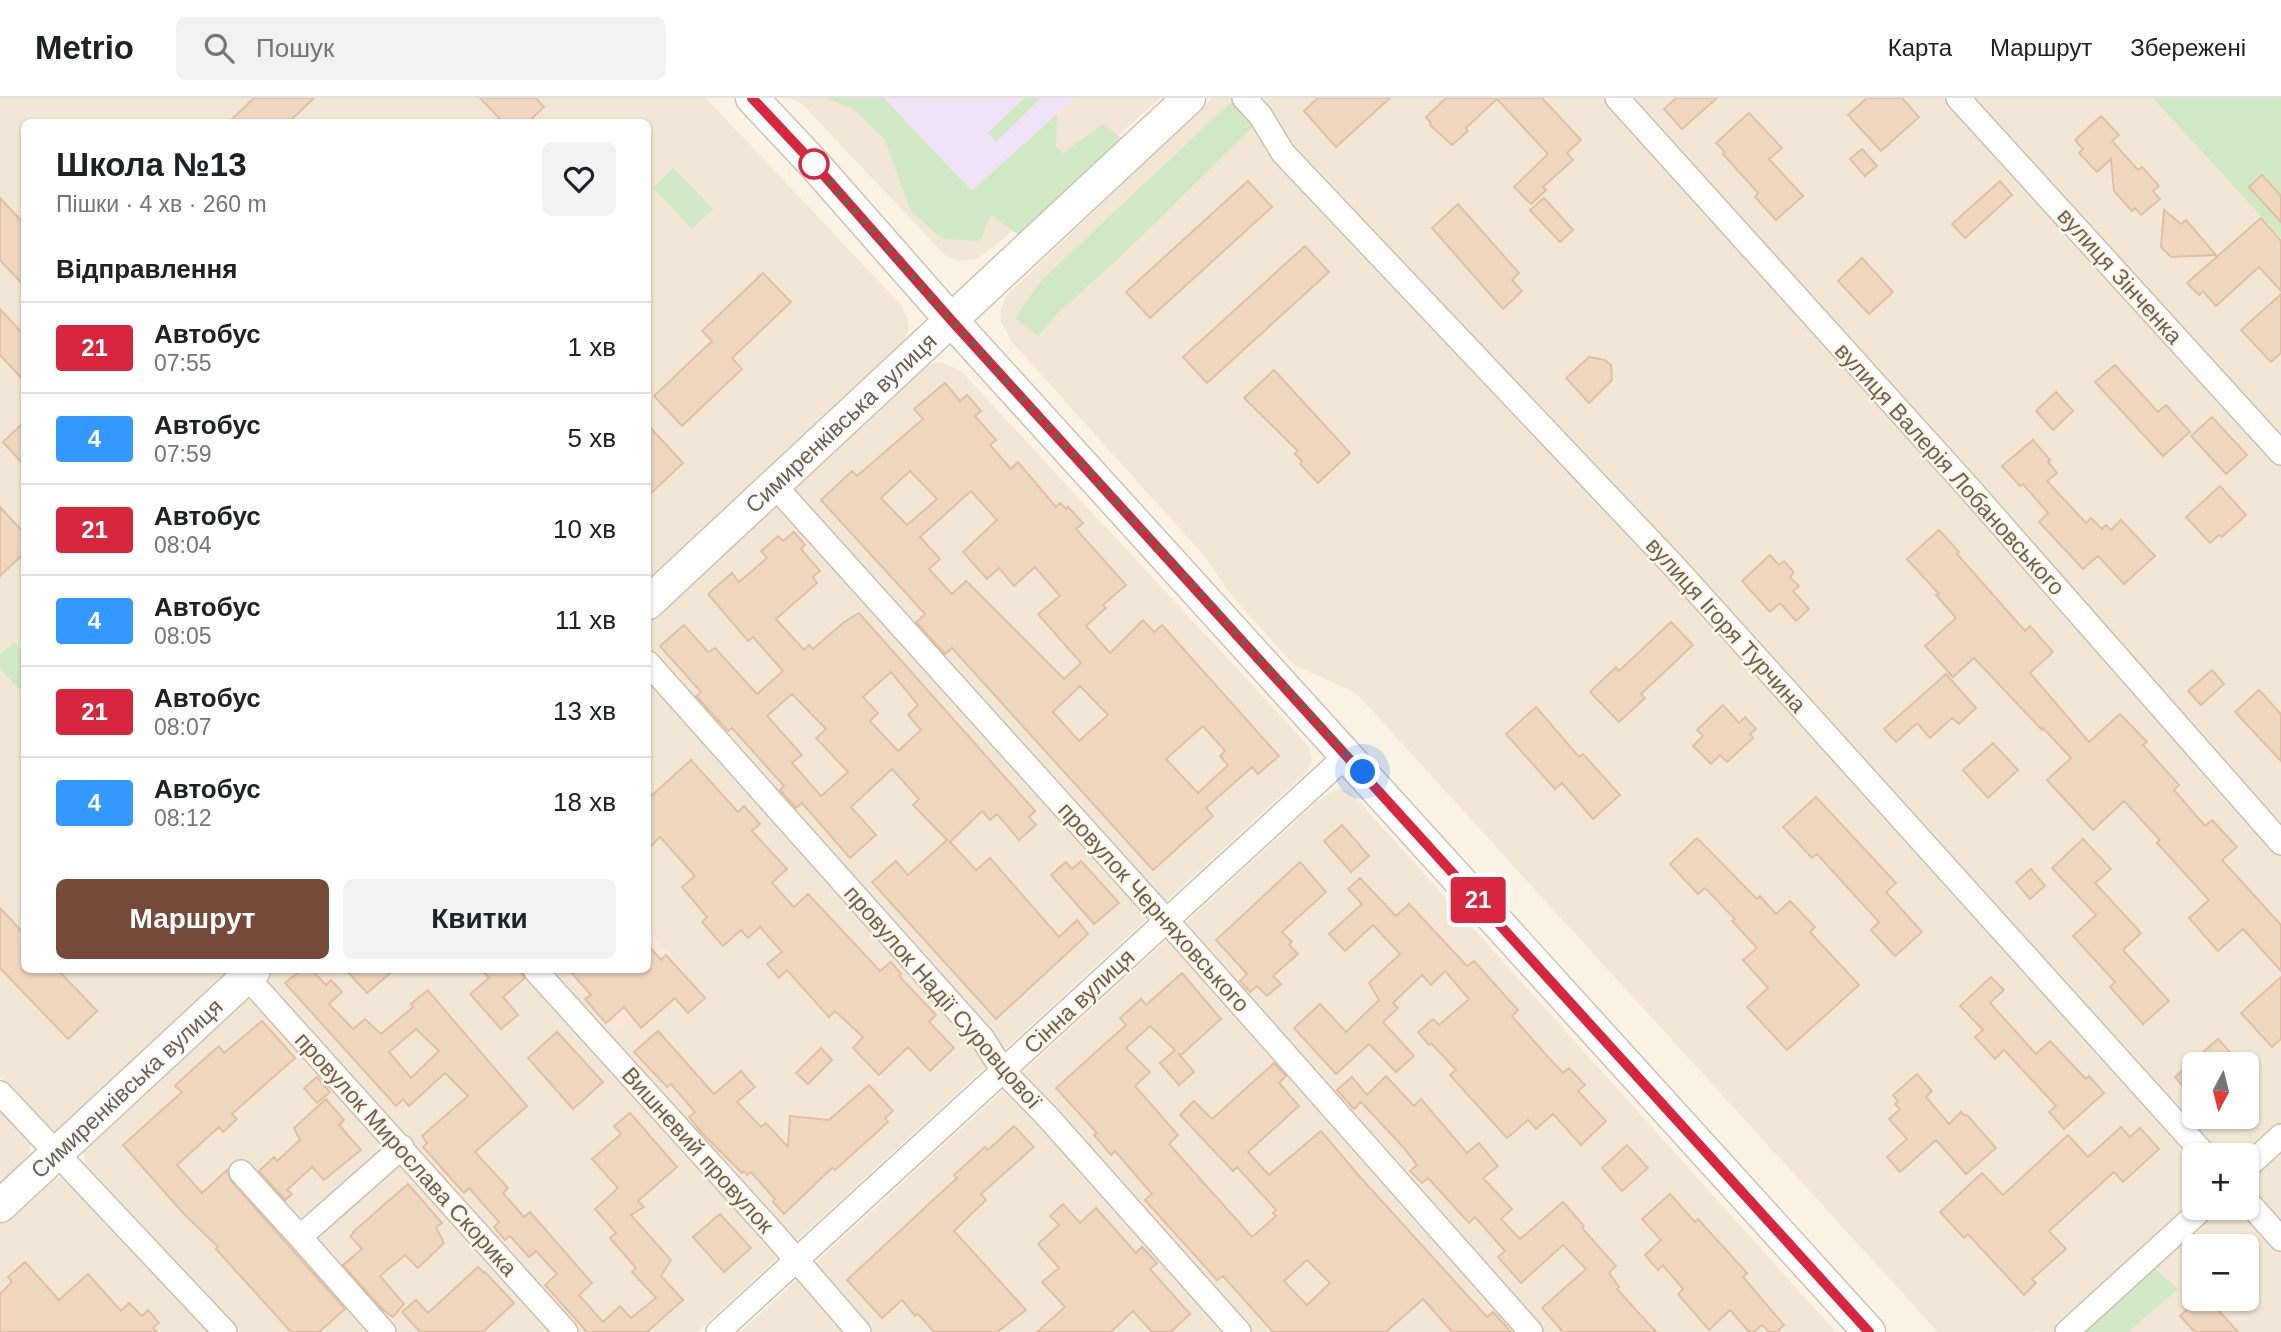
<!DOCTYPE html>
<html lang="uk">
<head>
<meta charset="utf-8">
<style>
	body { margin:0; font-family:Arial,sans-serif; background:#f2f2f2; color:#202124; height:100vh; display:flex; flex-direction:column; font-size:26px; white-space:nowrap }
	* { box-sizing:border-box; margin:0 }
	p { font-size:23px; color:#757577 }
	.icon { flex:none; width:38px; height:38px; fill:none; stroke:currentColor; stroke-width:2; stroke-linecap:round; stroke-linejoin:round }
	.map { position:relative; flex:1; overflow:hidden }
	.side { position:absolute; left:21px; top:21px; width:630px; height:854px; display:flex; flex-direction:column; background:#fff; border-radius:10px; box-shadow:0 2px 5px #0004 }
	.side>* { flex:none }
	.badge { padding:0 14px; border-radius:5px; font-size:24px; line-height:46px }
	.needle { width:46px; rotate:187deg }
	.fabs { position:absolute; left:2182px; top:954px; display:grid; gap:14px }
	.fabs a { display:grid; place-items:center; width:77px; height:77px; border-radius:10px; background:#fff; box-shadow:0 2px 5px #0004; font-size:35px }
	.you { position:absolute; width:35px; height:35px; margin:-18px; border:5px solid #fff; border-radius:50%; background:#1a73e8; box-shadow:0 0 0 10px #1a73e833 }
	.map>.badge { position:absolute; translate:-50% -50%; box-shadow:0 0 0 4px #fff }
	h2 { padding:0 35px; font-size:26px; line-height:63px }
	.round { display:grid; place-items:center; flex:none; width:74px; height:74px; border-radius:10px; background:#f2f2f2 }
	.head { display:flex; align-items:center; justify-content:space-between; height:119px; padding:0 35px }
	h1 { font-size:33px; font-weight:800; line-height:52px }
	.action { display:flex; gap:14px; margin-top:auto; padding:14px 35px }
	.action a { flex:1; height:80px; border-radius:10px; background:#754a39; color:#fff; font-size:28px; font-weight:800; line-height:80px; text-align:center }
	.action a+a { background:#f2f2f2; color:#202124 }
	ul { padding:0; list-style:none }
	li { display:flex; align-items:center; gap:21px; height:91px; padding:0 35px; border-top:2px solid #e0e0e0 }
	li div { flex:1 }
	li b { display:block; font-size:26px }
	li em { font-style:normal }
	li .badge { min-width:77px; font-weight:700; text-align:center }
	header { display:flex; align-items:center; gap:42px; box-sizing:border-box; height:98px; padding:0 35px; background:#fff; border-bottom:2px solid #e0e0e0 }
	header strong { font-size:33px }
	nav { display:flex; gap:38px; margin-inline-start:auto; font-size:24px }
	.search { width:490px; height:63px; background:#f2f2f2; display:flex; align-items:center; gap:18px; box-sizing:border-box; padding:0 24px; border-radius:10px; color:#757577; font-size:26px }
	.map>svg:first-child { display:block }
	.residential { fill:#f2e7d5; fill-rule:evenodd }
	.commercial { fill:#fbe6da }
	.education { fill:#f1e3f7 }
	.green { fill:#d1e8c5 }
	.building { fill:#efd6bf; stroke:#e1bea0; stroke-width:2; fill-rule:evenodd }
	.lines { fill:none; stroke-linecap:round; stroke-linejoin:round }
	.street-casing { stroke:#ccbdad; stroke-width:26 }
	.secondary-casing { stroke:#d1bfad; stroke-width:35 }
	.street { stroke:#fff; stroke-width:23 }
	.secondary { stroke:#fff; stroke-width:32 }
	.line-casing { stroke:#fff; stroke-width:16 }
	.line { stroke:#d7263d; stroke-width:10 }
	.walk { stroke:#735d4c; stroke-width:7; stroke-dasharray:0 12.6 }
	.stop-dot { fill:#fff; stroke:#d7263d; stroke-width:3.5 }
	.labels { text-anchor:middle; dominant-baseline:central; stroke-width:5; stroke-linejoin:round; paint-order:stroke }
	.street-label { font-size:23px; fill:#735d4c; stroke:#fef8ec }
</style>
</head>
<body>
<header>
<strong>Metrio</strong>
<div class="search"><svg class="icon" aria-label="search" viewBox="0 0 24 24"><circle cx="10" cy="10" r="6"/><path d="M15 15l6 6"/></svg>Пошук</div>
<nav><a>Карта</a><a>Маршрут</a><a>Збережені</a></nav>
</header>
<div class="map">
<svg width="2281" height="1234" viewBox="0 0 2281 1234">
	<rect width="100%" height="100%" fill="#fbf4e6"/>
	<path class="residential" d="M0,0H706L901,207L907,219L909,229L901,253L648,491V24H24V872H238L59,1034L51,1032L0,979Z
		M790,0H1160L995,148L976,161L959,163L945,157L803,7Z
		M1212,0H2281V1234H2040L2038,1232L2035,1234H1938L1356,595L1294,567L1231,497L1205,459L1012,244L1001,224V212L1007,197ZM2194,966H2247V1018H2194ZM2194,1057H2247V1110H2194ZM2194,1148H2247V1200H2194Z
		M942,264L962,274L1305,644L1309,650L1312,662L1308,673L697,1234H240L85,1067L84,1051L92,1038L271,872H648V521L900,286L923,268Z
		M1335,691L1345,692L1355,699L1836,1234H740L1319,702Z
		M0,1011L30,1043V1049L28,1065L0,1094Z
		M60,1080L67,1081L211,1234H0V1124L49,1081Z"/>
	<path class="commercial" d="M648,832L686,874L615,935L560,872H648Z"/>
	<path class="education" d="M884,0H1074L972,93Z"/>
	<path class="green" d="M825,0H884L972,93L1057,16L1056,48L1063,55L1103,26L1126,44L1020,138L991,117L980,143L943,141L911,114L885,42L852,10Z
		M1024,0H1041L996,44L988,35Z
		M2153,0H2281V140Z
		M1233,2L1254,28L1116,163L1058,215L1038,238L1015,220L1041,183Z
		M673,70L713,111L692,131L653,90Z
		M14,544L24,555V586L19,591L0,570V557Z
		M2152,1168L2178,1191L2128,1234H2081Z"/>
	<path class="building" d="M254,0H314L289,24H229Z
		M480,0H536L544,9L528,24H503Z
		M1318,0H1390L1336,49L1304,13Z
		M1446,0H1542L1581,42L1567,55L1573,62L1543,89L1546,92L1531,106L1514,89L1548,56L1497,1L1466,30L1468,33L1452,47L1430,27L1431,25L1426,19Z
		M1676,0H1717L1682,31L1664,11Z
		M1867,0H1902L1919,19L1881,53L1848,17Z
		M1749,15L1782,50L1769,61L1803,98L1776,122L1755,99L1758,95L1723,56L1725,54L1716,45Z
		M2101,18L2119,37L2112,43L2138,72L2142,69L2159,88L2153,93L2160,101L2141,117L2135,110L2132,113L2114,93L2111,61L2097,74L2079,55L2083,51L2075,42Z
		M1862,51L1877,68L1865,78L1850,61Z
		M2262,77L2281,98V124L2249,89Z
		M1248,83L1272,109L1150,220L1126,194Z
		M2000,83L2012,97L1965,140L1952,126Z
		M0,100L24,126V188L0,162Z
		M1544,100L1573,132L1560,144L1530,112Z
		M1458,106L1519,175L1512,182L1522,193L1503,211L1432,130Z
		M2164,112L2181,126L2186,122L2216,157L2171,159L2161,149Z
		M2261,120L2281,143V193L2259,169L2216,208L2203,193L2199,197L2187,185Z
		M1305,148L1329,174L1207,285L1183,259Z
		M1862,160L1893,194L1869,216L1838,183Z
		M763,175L791,204L732,260L742,271L682,328L654,298L712,243L702,233Z
		M2281,196V255L2271,264L2241,232Z
		M0,211L24,237V283L0,257Z
		M1589,259L1605,262L1611,267L1612,282L1589,305L1566,280Z
		M2115,267L2158,314L2166,307L2190,334L2163,358L2095,284Z
		M1274,272L1350,355L1318,385L1300,366L1302,363L1295,356L1298,353L1244,300Z
		M945,285L960,303L967,297L981,313L975,318L996,342L990,347L1011,371L1018,364L1056,409L1060,405L1066,411L1068,409L1083,425L1076,431L1126,487L1103,507L1106,510L1086,528L1110,555L1143,522L1154,534L1162,527L1279,658L1258,676L1252,669L1206,710L1213,718L1153,772L952,550L945,556L916,524L925,516L821,402L852,373L857,378L923,321L914,311ZM910,373L937,401L907,427L881,400ZM971,393L997,422L963,454L987,481L999,470L1014,488L1035,469L1060,498L1038,516L1081,565L1064,581L966,483L952,496L929,471L940,461L920,439ZM1080,588L1108,617L1079,643L1053,614ZM1203,628L1225,653L1220,658L1228,667L1198,695L1166,661Z
		M2056,294L2073,313L2053,332L2036,313Z
		M2212,319L2247,357L2226,376L2191,338Z
		M24,324V367L3,344Z
		M648,327L683,365L648,398Z
		M2033,342L2050,362L2048,364L2057,375L2047,383L2086,425L2091,420L2102,431L2106,427L2111,432L2121,422L2155,458L2124,486L2098,458L2083,471L2039,424L2048,415L2023,386L2020,388L2002,368Z
		M2220,388L2246,417L2222,439L2219,437L2210,445L2186,419Z
		M0,409L24,435V455L0,478Z
		M1939,432L1959,454L1957,456L2025,533L2030,528L2053,554L2030,575L2089,644L2120,616L2147,644L2143,647L2179,687L2174,692L2205,728L2212,722L2237,749L2222,762L2281,827V873L2243,831L2218,853L2189,820L2209,802L2157,745L2160,742L2124,703L2093,732L2047,682L2071,660L2043,630L2042,632L1974,560L1953,579L1925,548L1956,520L1936,497L1939,496L1907,461Z
		M794,434L805,447L801,451L820,473L813,479L817,485L776,521L804,552L809,547L813,551L844,524L859,515L1035,713L1029,719L1036,727L1019,742L997,716L990,722L982,713L950,744L976,772L990,760L1059,839L1077,822L1088,836L996,921L872,784L896,763L908,777L947,742L913,707L919,701L892,671L851,709L876,737L850,760L802,705L796,710L780,692L784,688L732,630L728,633L696,598L701,594L660,548L684,527L708,554L715,550L757,596L783,573L753,539L748,543L708,496L732,475L739,484L767,460L761,453L778,438L783,443ZM891,574L918,607L908,617L921,632L898,653L870,623L878,615L863,599ZM792,596L826,631L816,640L848,674L821,698L792,665L802,657L767,618Z
		M1770,457L1779,467L1784,463L1794,474L1790,479L1799,488L1793,493L1809,511L1796,523L1780,505L1770,514L1742,483Z
		M1671,524L1693,547L1641,596L1645,600L1619,624L1590,594L1616,569L1619,573Z
		M2212,572L2224,586L2201,607L2188,593Z
		M1946,576L1976,610L1959,626L1952,620L1930,640L1917,625L1896,644L1884,631Z
		M2259,592L2281,616V663L2235,614Z
		M1723,607L1739,625L1745,619L1756,631L1750,636L1753,640L1727,664L1720,657L1711,666L1693,648L1703,638L1697,632Z
		M1536,609L1579,659L1583,656L1620,697L1593,721L1562,685L1555,691L1506,636Z
		M1993,645L2018,672L1988,700L1963,672Z
		M691,662L738,714L744,708L760,726L752,733L787,771L772,785L794,809L808,796L880,873L891,864L901,876L899,878L936,917L929,924L954,950L930,973L908,949L879,977L853,950L863,939L835,913L829,919L787,872L779,880L767,866L782,854L760,829L748,840L741,832L723,848L702,824L707,819L682,789L695,778L660,739L648,751V701Z
		M1816,699L1896,785L1886,794L1922,834L1895,858L1871,832L1879,824L1817,756L1812,760L1783,729Z
		M1342,727L1369,758L1351,774L1324,743Z
		M1697,740L1757,801L1760,798L1776,816L1790,803L1815,829L1810,834L1859,887L1787,952L1747,909L1768,890L1743,862L1757,850L1732,823L1735,821L1705,790L1698,796L1670,766Z
		M2083,741L2111,771L2095,785L2141,835L2123,852L2169,903L2143,926L2110,889L2115,884L2073,838L2096,817L2052,770Z
		M1081,763L1119,805L1094,826L1051,777L1066,764L1072,771Z
		M1300,764L1326,794L1282,834L1292,844L1289,847L1298,856L1273,878L1281,886L1267,898L1257,888L1250,894L1240,883L1247,876L1216,842Z
		M2031,771L2045,788L2030,801L2016,784Z
		M1360,780L1396,818L1409,806L1467,868L1474,863L1518,912L1512,918L1548,959L1563,975L1569,970L1585,987L1578,993L1606,1023L1581,1047L1553,1016L1536,1031L1528,1022L1507,1040L1450,977L1456,972L1431,945L1429,947L1418,934L1433,921L1439,927L1469,901L1445,873L1431,887L1422,877L1393,905L1398,910L1383,924L1414,958L1396,974L1369,946L1336,976L1294,930L1320,906L1346,934L1379,902L1369,885L1400,856L1373,827L1345,853L1329,836L1362,806L1348,791Z
		M0,810L24,836V872H58L97,913L68,941L0,870Z
		M648,847L661,862L666,857L705,900L688,915L675,900L641,930L624,909L606,925L585,901L591,897L569,872H648Z
		M301,872H312L326,887L331,882L342,894L329,906L353,931L365,921L381,936L413,909L411,906L428,892L430,895L527,1008L475,1054L508,1090L503,1095L524,1119L530,1114L592,1185L579,1197L603,1224L620,1208L631,1220L656,1200L632,1174L636,1170L610,1140L616,1135L595,1111L618,1090L592,1061L621,1036L614,1028L630,1015L677,1069L638,1103L644,1109L631,1117L671,1162L661,1178L683,1202L647,1234H587L545,1187L557,1176L536,1153L529,1159L510,1138L505,1142L494,1129L499,1124L469,1090L464,1095L423,1049L427,1045L422,1038L468,998L445,975L409,1008L403,1001L396,1008L285,885ZM416,931L439,953L411,980L389,954Z
		M346,872H394L367,895Z
		M482,872H521L524,881L503,899L518,917L501,931L470,896L489,880Z
		M1182,875L1221,921L1180,958L1178,955L1194,974L1179,987L1160,965L1175,952L1150,928L1126,950L1150,974L1135,988L1178,1037L1169,1046L1252,1139L1276,1118L1273,1115L1276,1112L1237,1069L1233,1073L1180,1017L1194,1003L1212,1021L1274,965L1286,978L1279,985L1299,1008L1248,1054L1269,1077L1321,1033L1360,1079L1487,1219L1493,1214L1511,1234H1452L1423,1201L1386,1234H1273L1223,1178L1217,1182L1145,1102L1152,1096L1115,1053L1111,1057L1094,1037L1097,1035L1056,990L1126,927L1120,920L1141,901L1146,907ZM1307,1162L1330,1185L1307,1207L1284,1183Z
		M1991,879L2004,892L1990,905L2036,956L2050,943L2086,981L2089,978L2104,995L2064,1031L2049,1014L2056,1008L2004,952L1995,961L1975,939L1983,932L1960,908Z
		M2281,879V941L2272,949L2241,915Z
		M262,923L295,960L232,1016L237,1021L223,1034L219,1029L177,1067L202,1095L227,1072L231,1083L345,1211L319,1234H291L216,1151L218,1149L183,1115L123,1047L182,994L175,988L193,971L219,948L224,955Z
		M658,933L714,996L741,973L755,989L737,1004L761,1029L766,1025L788,1049L790,1018L829,1022L869,987L893,1013L885,1020L888,1024L835,1072L832,1070L784,1116L773,1104L775,1101L751,1074L747,1077L744,1073L742,1075L702,1035L689,1019L695,1014L671,986L667,989L634,954Z
		M557,934L603,984L573,1011L528,960Z
		M2218,941L2241,966H2194V1001L2175,979Z
		M821,950L832,962L808,986L796,975Z
		M1917,976L1932,993L1926,999L1949,1026L1961,1014L1965,1018L1967,1017L1996,1050L1966,1076L1936,1042L1900,1074L1887,1059L1907,1041L1889,1021L1900,1011L1895,1006L1898,1003L1893,997Z
		M1386,978L1414,1008L1421,1001L1467,1055L1479,1045L1498,1068L1483,1080L1512,1111L1501,1121L1520,1141L1563,1104L1584,1128L1582,1130L1616,1168L1609,1175L1619,1189L1617,1191L1656,1234H1563L1542,1210L1586,1171L1563,1147L1521,1185L1498,1159L1505,1153L1475,1119L1469,1125L1428,1080L1422,1085L1410,1073L1417,1067L1404,1050L1361,1004L1354,1011L1337,992L1352,979L1367,997Z
		M317,979L330,994L317,1005L304,990Z
		M326,1001L344,1022L339,1027L361,1052L324,1082L312,1069L287,1092L292,1096L285,1102L259,1073L274,1059L277,1063L300,1042L294,1030Z
		M1014,1028L1034,1049L981,1096L986,1102L954,1133L1026,1212L997,1234H934L918,1216L915,1218L902,1202L882,1220L847,1182L957,1080L954,1077L985,1049L988,1052Z
		M2121,1029L2130,1039L2140,1030L2159,1051L2123,1084L2114,1074L2049,1133L2066,1151L2032,1181L2036,1185L2024,1197L1968,1136L1964,1140L1940,1114L1982,1075L2003,1097L2068,1037L2088,1059Z
		M1627,1047L1648,1070L1622,1093L1602,1070Z
		M408,1086L442,1125L436,1129L444,1145L418,1170L405,1157L380,1178L404,1206L393,1219L383,1212L343,1167L362,1151L350,1138L354,1135L353,1134Z
		M1670,1096L1695,1124L1698,1121L1747,1175L1743,1179L1784,1227L1777,1234H1769L1762,1227L1754,1234H1749L1730,1212L1709,1232L1678,1196L1683,1191L1663,1167L1658,1172L1645,1157L1661,1142L1642,1121Z
		M1063,1106L1080,1125L1096,1110L1136,1155L1142,1149L1157,1165L1150,1171L1190,1216L1171,1234H1152L1133,1213L1111,1234H1037L1065,1209L1042,1184L1059,1170L1038,1146L1059,1127L1050,1118Z
		M720,1116L751,1150L724,1174L693,1139Z
		M25,1164L59,1202L88,1176L121,1213L129,1205L142,1218L148,1212L159,1225L153,1230L157,1234H0V1196L12,1184L8,1179Z
		M478,1169L484,1175L485,1174L514,1205L483,1234H420L402,1214L416,1202L428,1215Z
		M2184,1200H2207L2238,1234H2195L2180,1218L2191,1208Z"/>
	<g class="lines">
		<defs>
			<path id="street" d="M1244,0L1260,17L1283,55L1673,467L2205,1057
				M1617,0L1968,389L2281,745
				M1958,0L2281,355
				M774,387L1192,851L1531,1234
				M648,565L983,941L1003,973L1046,1017L1239,1234
				M535,872L774,1136L859,1234
				M246,878L566,1234
				M0,995L225,1234
				M2247,1069L2281,1038
				M241,1074L300,1139
				M2247,1103L2281,1141
				M384,1234L300,1139L402,1049
				M718,1234L1347,657
				M2067,1234L2203,1110"/>
			<g id="secondary">
				<path d="M752,0L814,66L951,222L1869,1234"/>
				<path id="s1" d="M648,505L1189,0"/>
				<path id="s2" d="M0,1108L254,872"/>
			</g>
		</defs>
		<use href="#street" class="street-casing"/>
		<use href="#secondary" class="secondary-casing"/>
		<use href="#street" class="street"/>
		<use href="#secondary" class="secondary"/>
	</g>
	<g class="lines">
		<defs>
			<path id="line" d="M752,0L814,66L951,222L1869,1234"/>
		</defs>
		<use href="#line" class="line-casing"/>
		<use href="#line" class="line"/>
		<path class="walk" d="M814,66L951,222L1363,674"/>
	</g>
	<circle class="stop-dot" cx="814" cy="66" r="14"/>
	<g class="labels">
		<g class="street-label">
			<text transform="translate(2120 178) rotate(48)">вулиця Зінченка</text>
			<text stroke="none"><textPath href="#s1" startOffset="264">Симиренківська вулиця</textPath></text>
			<text transform="translate(1950 371) rotate(48)">вулиця Валерія Лобановського</text>
			<text transform="translate(1726 527) rotate(48)">вулиця Ігоря Турчина</text>
			<text transform="translate(1154 809) rotate(48)">провулок Черняховського</text>
			<text transform="translate(943 899) rotate(49)">провулок Надії Суровцової</text>
			<text transform="translate(1079 903) rotate(-43)">Сінна вулиця</text>
			<text stroke="none"><textPath href="#s2" startOffset="173">Симиренківська вулиця</textPath></text>
			<text transform="translate(698 1052) rotate(48)">Вишневий провулок</text>
			<text transform="translate(406 1056) rotate(48)">провулок Мирослава Скорика</text>
		</g>
	</g>
</svg>
<div class="fabs">
<a><svg class="needle" viewBox="-14 -14 28 28"><path d="M0-13l5 13h-10z" fill="#e53935"/><path d="M0 13l5-13h-10z" fill="#757577"/></svg></a>
<a>+</a>
<a>−</a>
</div>
<div class="you" style="left:1363px;top:674px"></div>
<b class="badge" style="left:1478px;top:802px;background:#d7263d;color:#fff">21</b>
<section class="side">
<div class="head"><div><h1>Школа №13</h1><p>Пішки · 4 хв · 260 m</p></div><a class="round"><svg class="icon" aria-label="heart" viewBox="0 0 24 24"><path d="M12 20l-8-8c-3-5 5-10 8-4 3-6 11-1 8 4z"/></svg></a></div>
<h2>Відправлення</h2>
<ul>
<li><span class="badge" style="background:#d7263d;color:#fff">21</span><div><b>Автобус</b><p>07:55</p></div><em>1 хв</em></li>
<li><span class="badge" style="background:#39f;color:#fff">4</span><div><b>Автобус</b><p>07:59</p></div><em>5 хв</em></li>
<li><span class="badge" style="background:#d7263d;color:#fff">21</span><div><b>Автобус</b><p>08:04</p></div><em>10 хв</em></li>
<li><span class="badge" style="background:#39f;color:#fff">4</span><div><b>Автобус</b><p>08:05</p></div><em>11 хв</em></li>
<li><span class="badge" style="background:#d7263d;color:#fff">21</span><div><b>Автобус</b><p>08:07</p></div><em>13 хв</em></li>
<li><span class="badge" style="background:#39f;color:#fff">4</span><div><b>Автобус</b><p>08:12</p></div><em>18 хв</em></li>
</ul>
<div class="action"><a>Маршрут</a><a>Квитки</a></div>
</section>
</div>
</body>
</html>
